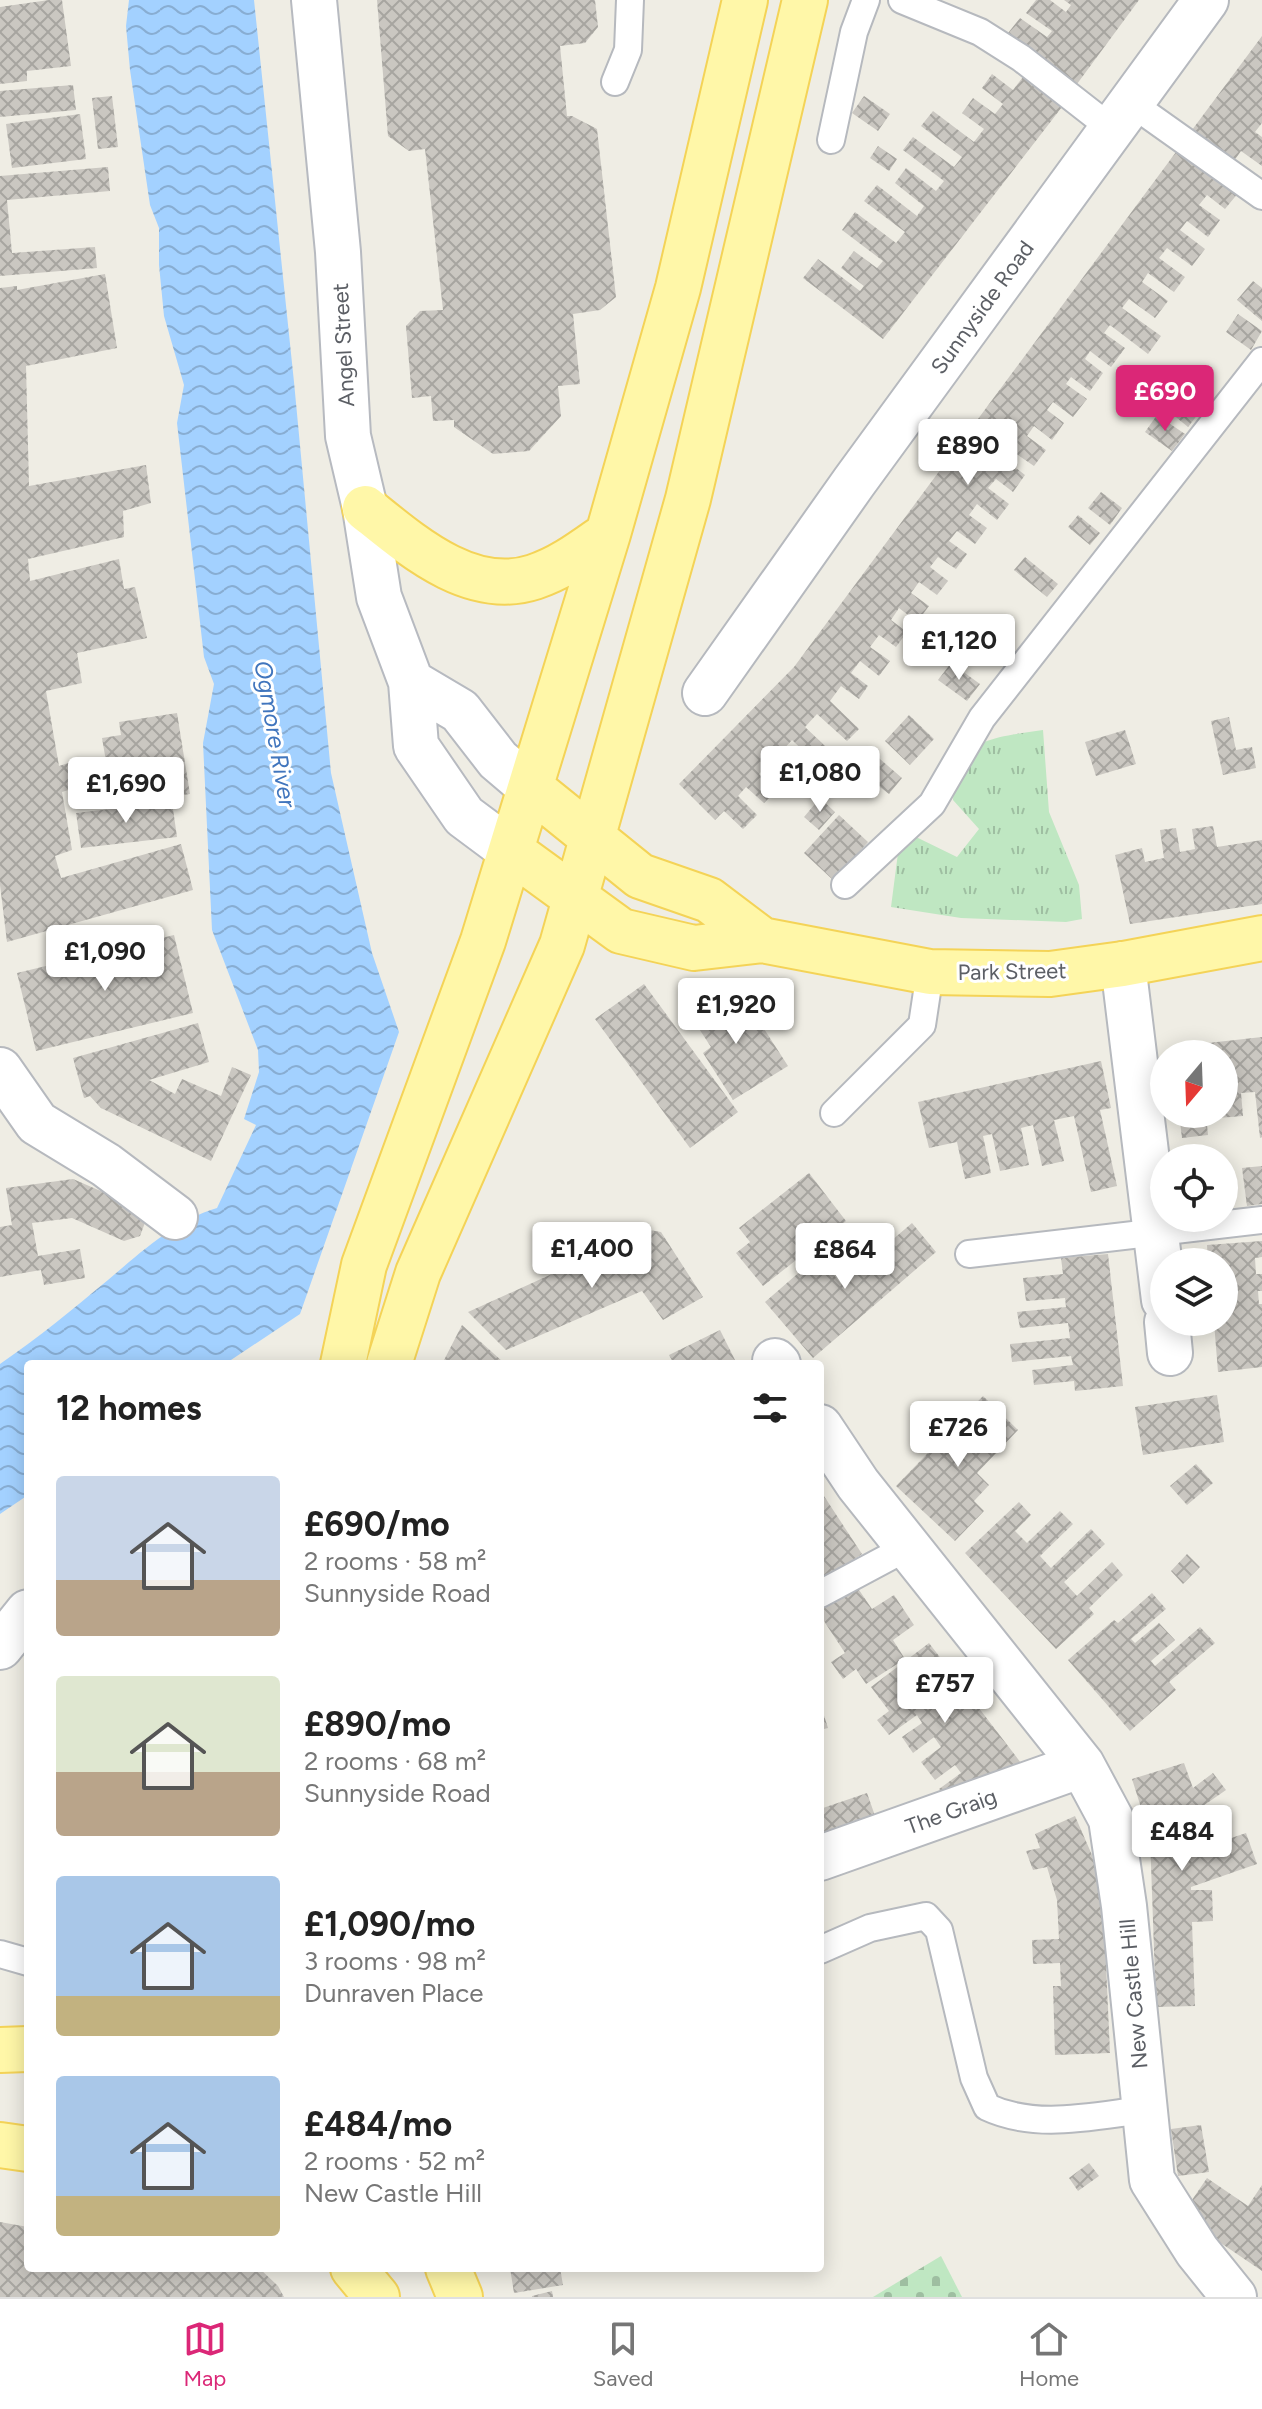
<!DOCTYPE html>
<html lang="en">
<head>
<meta charset="utf-8">
<style>
  body { margin:0; font-family:Figtree,sans-serif; background:#f2f2f2; color:#222; height:100vh; display:flex; flex-direction:column; font-size:30px; white-space:nowrap }
  * { box-sizing:border-box; margin:0 }
  p { font-size:26px; color:#767676 }
  .icon { flex:none; width:44px; height:44px; fill:none; stroke:currentColor; stroke-width:2; stroke-linecap:round; stroke-linejoin:round }
  .map { position:relative; flex:1; overflow:hidden }
  .drawer { position:absolute; left:24px; top:1360px; width:800px; height:912px; display:flex; flex-direction:column; background:#fff; border-radius:8px; box-shadow:0 4px 20px #0003 }
  .drawer>* { flex:none }
  .needle { width:52px; rotate:199deg }
  .buttons { position:absolute; left:1150px; top:1040px; display:grid; gap:16px }
  .buttons a { display:grid; place-items:center; width:88px; height:88px; border-radius:50%; background:#fff; box-shadow:0 4px 20px #0003; font-size:40px }
  .price { position:absolute; translate:-50% -68px; padding:0 18px; border-radius:8px; background:#fff; color:#222; font-size:26px; line-height:52px; filter:drop-shadow(0 2px 4px #0008) }
  .price::after { content:''; position:absolute; left:50%; top:48px; width:24px; height:18px; margin-left:-12px; background:inherit; clip-path:polygon(0 0,100% 0,50% 100%) }
  .price.selected { background:#db2777; color:#fff }
  ul { padding:0; list-style:none }
  li { display:flex; align-items:center; gap:24px; height:200px; padding:0 32px }
  li span { display:grid; place-items:center; flex:none; width:224px; height:160px; border-radius:8px; color:#555 }
  li>.icon { margin-inline-start:auto }
  span .icon { width:96px; height:96px; fill:#fffc; stroke-width:1 }
  li b { font-size:34px }
  h2 { display:flex; justify-content:space-between; align-items:center; height:96px; padding:0 32px; font-size:34px }
  .menu { display:flex; justify-content:space-around; align-items:center; height:112px; border-top:2px solid #e0e0e0; background:#fff; font-size:22px; color:#767676 }
  .menu a { display:grid; justify-items:center; gap:4px }
  .menu .selected { color:#db2777 }
  .map>svg:first-child { display:block }
  .grass { fill:url(#grass-tufts) }
  .cemetery { fill:url(#cemetery-stones) }
  .water { fill:url(#water-waves) }
  .building { fill:url(#building-cross-hatch) }
  .lines { fill:none; stroke-linecap:round; stroke-linejoin:round }
  .lane-casing { stroke:#b6b9be; stroke-width:30 }
  .street-casing { stroke:#b6b9be; stroke-width:48 }
  .secondary-casing { stroke:#b7bac0; stroke-width:48 }
  .primary-casing { stroke:#f4d357; stroke-width:48 }
  .lane { stroke:#fff; stroke-width:26 }
  .street { stroke:#fff; stroke-width:44 }
  .secondary { stroke:#fff; stroke-width:44 }
  .primary { stroke:#fff7a8; stroke-width:44 }
  .labels { text-anchor:middle; stroke-width:6; stroke-linejoin:round; paint-order:stroke }
  .street-label { font-size:22px; fill:#5c5f65; stroke:#fff }
  .water-label { font-size:24px; font-style:italic; fill:#4075bd; stroke:#fff }
</style>
</head>
<body>
<div class="map">
<svg width="1262" height="2297" viewBox="0 0 1262 2297">
  <defs>
    <pattern id="grass-tufts" width="24" height="20" patternUnits="userSpaceOnUse" patternTransform="scale(2)"><rect width="24" height="20" fill="#bfe7c2"/><path d="M3 7l-1-3M5 7V3M7 7l1-3M15 17l-1-3M17 17v-4M19 17l1-3" fill="none" stroke="#9ebea1"/></pattern>
    <pattern id="cemetery-stones" width="16" height="16" patternUnits="userSpaceOnUse" patternTransform="scale(2)"><rect width="16" height="16" fill="#bfe7c2"/><path d="M2 7V4a2 2 0 0 1 4 0v3zM10 15v-3a2 2 0 0 1 4 0v3z" fill="#9ebea1"/></pattern>
    <pattern id="water-waves" width="16" height="10" patternUnits="userSpaceOnUse" patternTransform="scale(2)"><rect width="16" height="10" fill="#a3d1ff"/><path d="M0 5q4-4 8 0t8 0" fill="none" stroke="#88add2"/></pattern>
    <pattern id="building-cross-hatch" width="8" height="8" patternUnits="userSpaceOnUse" patternTransform="scale(2)"><rect width="8" height="8" fill="#cac7c1"/><path d="M0 0l8 8M0 8l8-8" fill="none" stroke="#a7a5a0"/></pattern>
  </defs>
  <rect width="100%" height="100%" fill="#efede4"/>
  <path class="grass" d="M1043 730 1049 812 1079 885 1082 919 1066 922 961 918 891 907 898 853 914 836 957 857 979 829 953 800C956 737 991 738 1043 730Z"/>
  <path class="cemetery" d="M941 2256 962 2297H873Z"/>
  <path class="water" d="M129 0H254L294 382 331 773 372 953 399 1032 300 1314 225 1364H28V1495L0 1514V1364C38 1338 73 1309 108 1280 141 1252 176 1220 217 1208L256 1125 244 1119 259 1072 258 1050 212 930 203 743 214 684 204 657 177 423 184 385 164 316 159 265V228L150 205 130 70 126 26Z"/>
  <path class="building" d="M49 0H62L71 66 27 71V81L0 84V7Z
    M377 0H595L598 27 585 43 560 46 567 116H572L597 129 616 297 600 310 573 314 580 384 558 386 561 416 529 451 493 454 454 427V420L433 421 431 396 412 398 406 326 420 311 443 310 425 149 409 151 388 136Z
    M1036 0H1050L1066 12 1071 5 1064 0H1139L1077 84 1008 33 1020 18 1047 37 1052 31 1026 13Z
    M1262 36V123L1255 132 1262 137V166L1241 151 1234 161 1192 130Z
    M992 74 1013 90 1023 77 1062 107 883 339 803 278 818 259 860 291 864 286 841 268 854 251 877 268 883 261 842 230 855 212 896 243 905 232 864 201 877 185 917 216 924 206 895 183 906 168 936 191 944 181 903 150 913 137 954 167 962 157 921 126 933 111 974 142 984 129 962 113 973 98 995 114 1003 104 982 88Z
    M73 85 76 110 0 117V91Z
    M112 96 118 147 98 149 92 98Z
    M864 96 890 114 878 131 852 113Z
    M80 114 86 159 12 168 6 124Z
    M878 146 897 159 889 171 870 158Z
    M1179 148 1239 192 1225 209 1207 195 1199 205 1220 220 1208 237 1187 221 1180 230 1205 249 1192 266 1167 248 1159 258 1185 277 1174 292 1148 273 1142 282 1168 301 1155 318 1129 299 1122 308 1161 336 1148 354 1110 325 1104 333 1125 348 1111 367 1090 351 1085 359 1103 373 1090 391 1071 377 1066 384 1087 399 1073 417 1053 402 1047 410 1064 423 1052 440 1034 426 1027 436 1046 450 1034 466 1015 453 1008 462 1025 475 1013 492 996 479 988 488 1009 504 997 520 977 504 969 515 987 528 975 544 957 531 949 541 967 554 956 569 938 557 930 567 948 581 937 595 919 582 911 593 929 606 917 622 899 608 891 620 907 632 896 647 879 635 870 647 890 661 879 676 860 661 851 673 868 686 859 699 841 686 830 701 859 729 847 741 817 714 805 727 826 747 813 760 792 740 782 751 798 767 787 779 770 763 759 774 776 791 764 803 746 787 738 796 757 815 743 829 724 811 715 820 679 784 794 667Z
    M108 167 110 191 7 200 12 253 95 247 97 268 0 276V176Z
    M105 274 117 348 26 366 29 486 146 465 151 503 123 511 124 537 28 559 30 581 119 559 124 589 135 587 147 638 77 653 82 683 46 691 59 766 87 757 91 783 62 792 72 850 55 856 61 878 181 844 193 890 7 942 0 885V288L17 286V290Z
    M1253 281 1262 288V321L1237 300Z
    M1238 314 1262 331 1251 350 1226 332Z
    M1185 395 1202 409 1188 427 1171 413Z
    M1157 415 1185 434 1172 451 1145 432Z
    M1101 492 1122 508 1110 525 1088 508Z
    M1078 515 1100 533 1090 545 1068 527Z
    M1025 557 1058 584 1047 597 1014 570Z
    M951 663 980 684 967 701 938 680Z
    M177 713 190 794 132 803 127 770 108 773 102 738 121 735 119 722Z
    M909 715 934 739 910 765 885 741Z
    M1229 717 1236 750 1252 747 1256 768 1223 775 1211 721Z
    M1125 730 1136 764 1096 776 1085 742Z
    M873 753 902 778 889 794 859 771Z
    M820 798 835 812 819 830 804 817Z
    M172 802 177 837 81 848 76 813Z
    M839 815 868 842 833 880 804 853Z
    M1213 826 1217 847 1262 840V904L1130 924 1115 855 1142 848 1145 862 1164 858 1160 830 1176 828 1180 852 1195 849 1192 829Z
    M174 935 193 1013 36 1051 17 973Z
    M644 984 738 1112 690 1148 595 1019Z
    M721 990 744 1026 757 1018 788 1066 733 1100 703 1053 711 1047 688 1012Z
    M198 1023 209 1062 149 1080 175 1094 182 1079 221 1096 232 1067 251 1075 211 1161 101 1108 90 1096 84 1098 73 1058Z
    M1262 1037V1137L1260 1138 1255 1092 1241 1093 1243 1116 1218 1118V1114H1224V1054H1173L1172 1047Z
    M1101 1061 1111 1108 1100 1110 1117 1186 1091 1192 1074 1116 1054 1120 1064 1161 1042 1166 1033 1125 1021 1128 1029 1165 1000 1171 992 1134 983 1136 991 1173 965 1179 957 1142 929 1148 918 1102Z
    M1179 1114H1206L1208 1135 1182 1138Z
    M1262 1166V1204L1247 1206 1242 1168Z
    M809 1173 846 1221 763 1286 736 1253 750 1242 739 1228Z
    M73 1179 149 1212 140 1236 124 1241 72 1218 32 1223 38 1256 80 1249 85 1278 44 1285 41 1270 0 1277V1227L12 1225 6 1188Z
    M912 1223 936 1252 813 1358 765 1302 818 1256 841 1284Z
    M649 1230 661 1232 703 1297 663 1320 642 1291 506 1350 468 1312Z
    M1262 1241V1257L1255 1258 1256 1274H1262V1291H1258L1259 1304H1262V1367L1218 1372 1214 1322H1224V1262H1208L1207 1245Z
    M1108 1254 1123 1386 1075 1391 1074 1381 1034 1385 1032 1370 1073 1365 1071 1356 1012 1362 1010 1344 1070 1338 1068 1323 1020 1328 1017 1312 1066 1307 1065 1298 1026 1301 1023 1278 1063 1274 1061 1258Z
    M462 1325 503 1362 502 1364H442Z
    M720 1330 737 1364H674L669 1355Z
    M1217 1395 1224 1442 1143 1455 1135 1407Z
    M983 1396 1018 1430 977 1473 989 1485 974 1501 984 1511 955 1541 896 1486Z
    M1196 1464 1213 1483 1187 1505 1170 1486Z
    M820 1490 862 1554 821 1581 820 1579Z
    M1019 1502 1031 1515 1015 1531 1027 1543 1060 1511 1073 1524 1040 1556 1051 1568 1091 1529 1105 1544 1064 1582 1077 1596 1112 1562 1123 1575 1089 1608 1094 1614 1056 1649 965 1553Z
    M1187 1554 1200 1567 1183 1584 1171 1571Z
    M857 1587 872 1609 894 1595 914 1625 893 1640 905 1659 866 1684 856 1669 843 1679 831 1662 845 1653 820 1615V1611Z
    M1152 1593 1166 1609 1131 1639 1135 1643 1159 1623 1175 1640 1151 1661 1155 1666 1200 1627 1215 1643 1169 1682 1176 1690 1130 1731 1068 1660 1114 1620 1118 1623Z
    M929 1643 1021 1763 978 1796 950 1803 939 1789 961 1773 955 1765 935 1780 921 1762 941 1747 934 1737 913 1753 902 1737 922 1723 917 1715 889 1735 877 1720 889 1711 871 1687Z
    M820 1703 828 1728 820 1730Z
    M1184 1763 1193 1788 1213 1773 1226 1790 1200 1808 1208 1830 1189 1834 1190 1852 1246 1833 1257 1864 1191 1887V1890H1212L1213 1921 1192 1922 1195 2006 1156 2007 1150 1836 1132 1779Z
    M867 1793 880 1830 820 1850V1809Z
    M1075 1816 1092 1855 1103 1898 1110 2053 1055 2055 1053 1986H1061L1060 1963 1033 1964 1032 1940 1059 1939 1057 1900 1047 1867 1033 1870 1026 1851 1040 1848 1035 1834Z
    M1201 2125 1209 2172 1178 2176 1171 2129Z
    M1089 2163 1099 2176 1078 2191 1069 2178Z
    M1207 2178 1248 2206 1262 2185V2271L1181 2216Z
    M0 2222 28 2227V2268H259L278 2286 284 2297H0Z
    M510 2268H560L563 2285 514 2293Z
    M552 2291 553 2297H532V2296Z"/>
  <g class="lines">
    <defs>
      <path id="lane" d="M902 0 980 32 1021 58 1112 129
        M615 82 628 50 630 0
        M1131 103 1262 196
        M831 140 854 32 866 0
        M845 885 932 804 982 718 1262 361
        M834 1113 922 1025 930 972
        M969 1254 1262 1220
        M820 1594 908 1547
        M820 1950 870 1928 926 1916 939 1930 974 2078 987 2107C1036 2130 1093 2116 1144 2110
        M0 1954 28 1962"/>
      <path id="street" d="M705 693 854 482 1206 0
        M1123 964 1164 1300
        M0 1070 37 1123 106 1165 175 1217
        M1167 1322 1170 1353
        M775 1361 778 1364
        M820 1427 858 1484 1082 1765 1111 1819 1124 1906 1152 2180 1197 2251 1234 2297
        M0 1647 28 1612
        M820 1858 1082 1765"/>
      <path id="secondary" d="M314 0 338 252 348 436 365 508 379 597 411 682 416 746 464 816 511 851
        M411 682 460 711 498 760 531 788"/>
      <path id="primary" d="M365 508C410 544 470 598 534 577 562 568 585 550 608 534
        M531 788 640 876 709 900 762 940
        M511 851 621 931 694 948 762 940 930 972 1050 974 1123 964 1262 938
        M343 1364 364 1265 483 941 608 534 678 288 745 0
        M389 1364 418 1273 562 945 688 499 805 0
        M0 2050 28 2049
        M0 2145 28 2149
        M353 2268 377 2297
        M448 2268 460 2297"/>
    </defs>
    <use href="#lane" class="lane-casing"/>
    <use href="#street" class="street-casing"/>
    <use href="#secondary" class="secondary-casing"/>
    <use href="#primary" class="primary-casing"/>
    <use href="#lane" class="lane"/>
    <use href="#street" class="street"/>
    <use href="#secondary" class="secondary"/>
    <use href="#primary" class="primary"/>
  </g>
  <g class="labels">
    <g class="street-label">
      <text transform="translate(982 307) rotate(-54)" y="8">Sunnyside Road</text>
      <text transform="translate(343 345) rotate(-93)" y="8">Angel Street</text>
      <text transform="translate(1012 971) rotate(-1)" y="8">Park Street</text>
      <text transform="translate(951 1811) rotate(-20)" y="8">The Graig</text>
      <text transform="translate(1133 1994) rotate(-95)" y="8">New Castle Hill</text>
    </g>
    <g class="water-label">
      <text transform="translate(275 734) rotate(80)" y="8">Ogmore River</text>
    </g>
  </g>
</svg>
<div class="buttons">
<a><svg class="needle" viewBox="-14 -14 28 28"><path d="M0-13l5 13h-10z" fill="#e53935"/><path d="M0 13l5-13h-10z" fill="#767676"/></svg></a>
<a><svg class="icon" aria-label="locate" viewBox="0 0 24 24"><circle cx="12" cy="12" r="6"/><path d="M12 2v4M12 18v4M2 12h4M18 12h4"/></svg></a>
<a><svg class="icon" aria-label="layers" viewBox="0 0 24 24"><path d="M12 4l9 5-9 5-9-5zM3 14l9 5 9-5"/></svg></a>
</div>
<b class="price selected" style="left:1165px;top:433px">£690</b>
<b class="price" style="left:968px;top:487px">£890</b>
<b class="price" style="left:959px;top:682px">£1,120</b>
<b class="price" style="left:820px;top:814px">£1,080</b>
<b class="price" style="left:126px;top:825px">£1,690</b>
<b class="price" style="left:105px;top:993px">£1,090</b>
<b class="price" style="left:736px;top:1046px">£1,920</b>
<b class="price" style="left:592px;top:1290px">£1,400</b>
<b class="price" style="left:845px;top:1291px">£864</b>
<b class="price" style="left:958px;top:1469px">£726</b>
<b class="price" style="left:945px;top:1725px">£757</b>
<b class="price" style="left:1182px;top:1873px">£484</b>
<section class="drawer">
<h2>12 homes<svg class="icon" aria-label="filters" viewBox="0 0 24 24"><path d="M4 7h16M4 17h16"/><circle cx="9" cy="7" r="2"/><circle cx="15" cy="17" r="2"/></svg></h2>
<ul>
<li><span style="background:linear-gradient(#c9d6e8 65%,#b9a48a 0)"><svg class="icon" aria-label="home" viewBox="0 0 24 24"><path d="M3 11l9-7 9 7M6 9v11h12V9"/></svg></span><div><b>£690/mo</b><p>2 rooms · 58 m²</p><p>Sunnyside Road</p></div></li>
<li><span style="background:linear-gradient(#dfe7d0 60%,#b9a48a 0)"><svg class="icon" aria-label="home" viewBox="0 0 24 24"><path d="M3 11l9-7 9 7M6 9v11h12V9"/></svg></span><div><b>£890/mo</b><p>2 rooms · 68 m²</p><p>Sunnyside Road</p></div></li>
<li><span style="background:linear-gradient(#a9c7e8 75%,#c2b280 0)"><svg class="icon" aria-label="home" viewBox="0 0 24 24"><path d="M3 11l9-7 9 7M6 9v11h12V9"/></svg></span><div><b>£1,090/mo</b><p>3 rooms · 98 m²</p><p>Dunraven Place</p></div></li>
<li><span style="background:linear-gradient(#a9c7e8 75%,#c2b280 0)"><svg class="icon" aria-label="home" viewBox="0 0 24 24"><path d="M3 11l9-7 9 7M6 9v11h12V9"/></svg></span><div><b>£484/mo</b><p>2 rooms · 52 m²</p><p>New Castle Hill</p></div></li>
</ul>
</section>
</div>
<nav class="menu">
<a class="selected"><svg class="icon" aria-label="map" viewBox="0 0 24 24"><path d="M3 6l6-2 6 2 6-2v14l-6 2-6-2-6 2zM9 4v14M15 6v14"/></svg>Map</a>
<a><svg class="icon" aria-label="saved" viewBox="0 0 24 24"><path d="M7 4h10v16l-5-4-5 4z"/></svg>Saved</a>
<a><svg class="icon" aria-label="home" viewBox="0 0 24 24"><path d="M3 11l9-7 9 7M6 9v11h12V9"/></svg>Home</a>
</nav>
</body>
</html>
